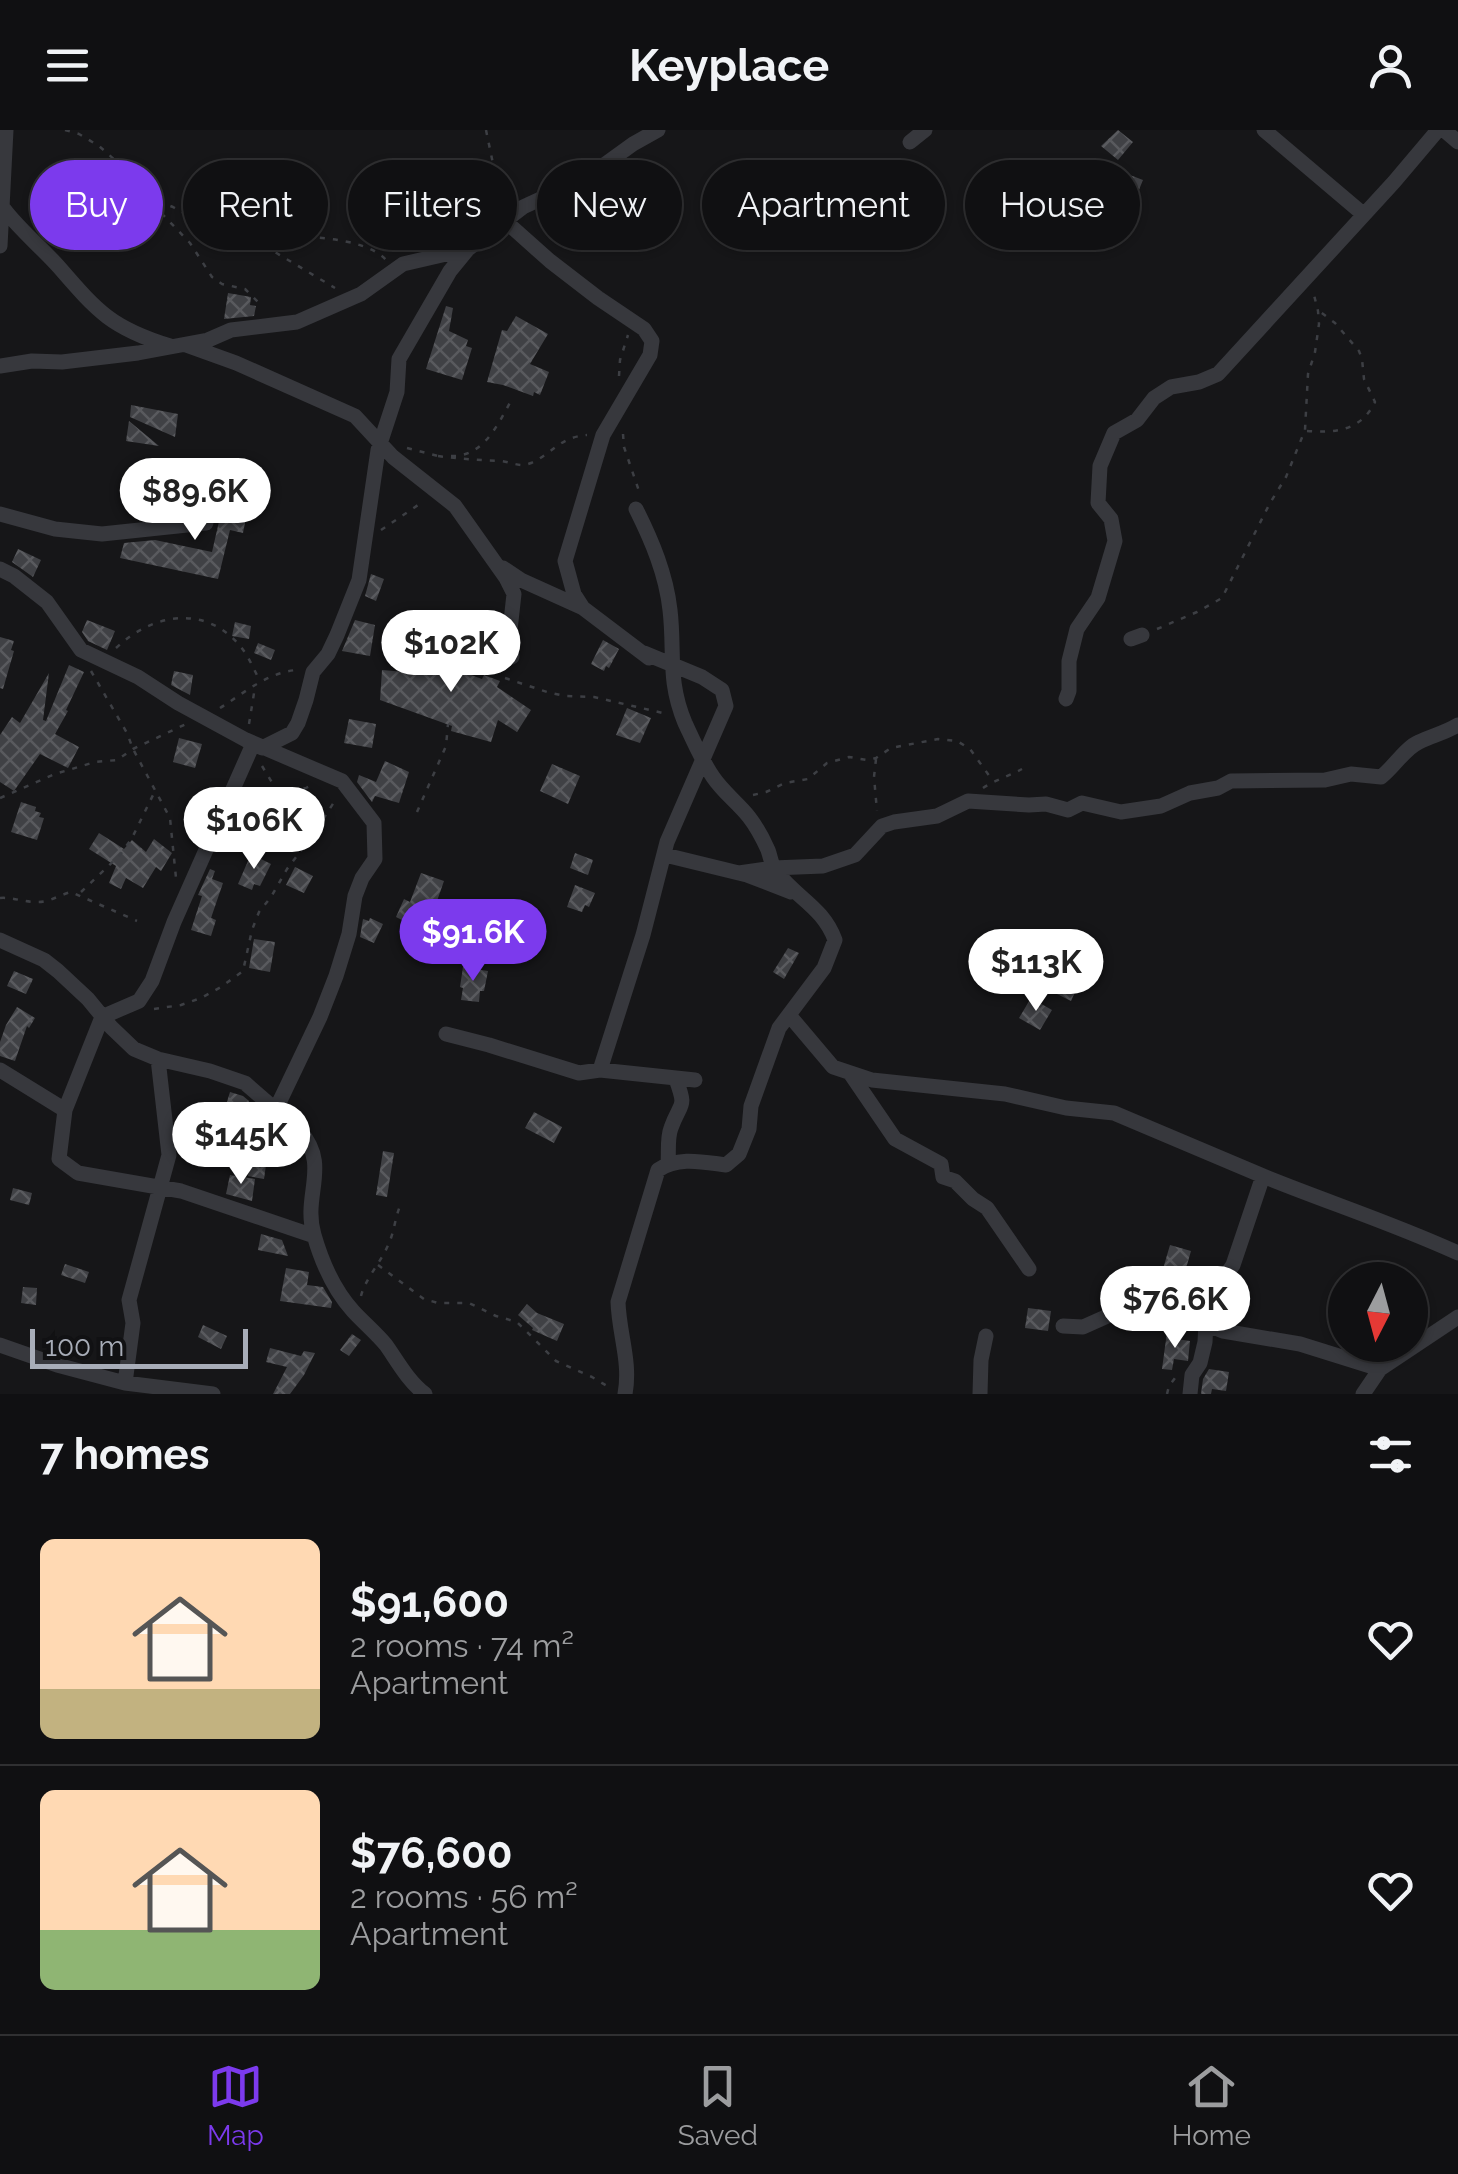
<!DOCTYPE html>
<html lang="en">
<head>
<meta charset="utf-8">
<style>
  body { margin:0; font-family:Raleway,sans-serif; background:#1e1e20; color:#f1f3f6; height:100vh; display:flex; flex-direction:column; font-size:38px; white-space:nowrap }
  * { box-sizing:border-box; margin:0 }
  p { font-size:32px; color:#9c9d9f }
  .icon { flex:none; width:55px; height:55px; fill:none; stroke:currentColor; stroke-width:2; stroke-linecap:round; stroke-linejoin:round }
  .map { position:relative; height:1264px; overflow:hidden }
  .side { display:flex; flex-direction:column; background:#101012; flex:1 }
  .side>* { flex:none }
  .banner { position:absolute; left:30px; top:30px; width:1400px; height:90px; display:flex; gap:20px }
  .needle { width:65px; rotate:186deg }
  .fabs { position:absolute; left:1328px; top:1132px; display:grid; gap:20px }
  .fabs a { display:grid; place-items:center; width:100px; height:100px; border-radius:50%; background:#101012; box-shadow:0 2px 8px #0004,0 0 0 2px #303032; font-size:50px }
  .scale { position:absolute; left:30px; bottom:25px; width:218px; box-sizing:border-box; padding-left:10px; border:5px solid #a8adb8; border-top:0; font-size:28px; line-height:35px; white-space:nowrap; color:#a8adb8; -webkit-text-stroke:8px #111113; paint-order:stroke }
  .price { position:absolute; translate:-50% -85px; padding:0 22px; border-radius:35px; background:#fff; color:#222; font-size:32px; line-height:65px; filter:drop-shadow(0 2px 5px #0008) }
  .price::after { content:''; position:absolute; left:50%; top:60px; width:30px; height:22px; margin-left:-15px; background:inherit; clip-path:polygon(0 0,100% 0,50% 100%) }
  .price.active { background:#7c3aed; color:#fff }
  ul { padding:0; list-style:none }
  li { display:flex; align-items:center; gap:30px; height:250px; padding:0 40px }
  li+li { border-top:2px solid #303032 }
  li span { display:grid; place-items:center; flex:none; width:280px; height:200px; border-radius:15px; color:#555 }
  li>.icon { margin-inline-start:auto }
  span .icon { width:120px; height:120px; fill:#fffc; stroke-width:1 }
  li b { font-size:42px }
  h2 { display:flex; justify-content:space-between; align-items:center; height:120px; padding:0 40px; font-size:42px }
  .tag { padding:0 35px; border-radius:45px; background:#101012; box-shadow:0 2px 8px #0004,0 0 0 2px #303032; font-size:35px; line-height:90px }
  .tag.active { background:#7c3aed; color:#fff }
  header { display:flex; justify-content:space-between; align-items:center; height:130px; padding:0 40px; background:#101012; font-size:45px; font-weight:700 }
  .tab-bar { display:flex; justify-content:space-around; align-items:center; height:140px; border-top:2px solid #303032; background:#101012; font-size:28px; color:#9c9d9f }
  .tab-bar a { display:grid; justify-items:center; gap:5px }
  .tab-bar .active { color:#7c3aed }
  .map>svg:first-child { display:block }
  .building { fill:url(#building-cross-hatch) }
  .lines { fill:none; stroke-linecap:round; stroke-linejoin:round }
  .path { stroke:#3d3f44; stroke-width:2.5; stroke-dasharray:5 8; stroke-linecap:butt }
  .minor { stroke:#37383d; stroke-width:15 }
</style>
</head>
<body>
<header><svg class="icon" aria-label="menu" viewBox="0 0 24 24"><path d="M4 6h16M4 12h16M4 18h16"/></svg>Keyplace<svg class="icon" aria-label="person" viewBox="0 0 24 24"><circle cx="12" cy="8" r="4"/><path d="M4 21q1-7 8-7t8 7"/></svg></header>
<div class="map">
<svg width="1458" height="1264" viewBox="0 0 1458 1264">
  <defs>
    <pattern id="building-cross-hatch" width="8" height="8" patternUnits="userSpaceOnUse" patternTransform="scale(2.5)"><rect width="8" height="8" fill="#404145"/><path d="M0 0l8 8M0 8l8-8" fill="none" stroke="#595a5e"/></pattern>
  </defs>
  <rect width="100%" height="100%" fill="#161618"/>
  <path class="building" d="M1118 0 1133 12 1118 30 1101 16Z
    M1122 42 1143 50 1136 67 1115 60Z
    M228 163 251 167 250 175 256 176 254 186 224 189Z
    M446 176 453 178 449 201 468 210 466 216 472 218 462 250 426 239Z
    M516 186 548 204 530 234 549 242 540 265 534 262 533 266 503 255 487 252 502 200 507 201Z
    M131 275 178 284 175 307 130 287Z
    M129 291 159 316 126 311Z
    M219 362 250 368 243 403 230 400 218 449 120 428 124 413 155 410 212 422 220 387 214 385Z
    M18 419 41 430 33 447 12 432Z
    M371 444 384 449 376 471 365 466Z
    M87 490 115 501 107 520 88 511 82 502Z
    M355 490 375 495 370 526 342 521Z
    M235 492 251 496 249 509 232 506Z
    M0 507 14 511 11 520 14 521 3 559 0 558Z
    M410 508 431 511 430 516 436 517V521H440L439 533 482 549 484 545 500 551 497 557 531 580 517 602 498 590 491 612 451 601 452 596 380 570 382 540 406 542Z
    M603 510 619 519 609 538 606 536 604 541 591 534Z
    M258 513 275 520 271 530 254 523Z
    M69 535 84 542 66 580 68 581 55 604 79 617 68 638 40 624 14 661 0 652V605L12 587 20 593 49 543 43 590 46 591Z
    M174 541 193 545 190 565 171 555Z
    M627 578 651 588 640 613 616 605Z
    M349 589 376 594 372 618 344 613Z
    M179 608 202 614 195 638 173 632Z
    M385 631 409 642 399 673 375 666 372 672 357 652 359 645 376 652Z
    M552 634 580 646 568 674 540 661Z
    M288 660 313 666 304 705 286 701 292 675H286Z
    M21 672 36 677 35 681 41 683 39 687 44 688 37 710 11 702Z
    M99 703 124 719 132 710 146 722 154 709 172 723 161 741 156 737 143 758 126 748 121 759 109 753 116 736 89 719Z
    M575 723 593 730 588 745 570 738Z
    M251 724 271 734 260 756 254 754 252 760 238 754Z
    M295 737 313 746 304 763 286 755Z
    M210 739 215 741 212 749 223 753 211 788 216 790 211 806 191 800 202 766 198 765Z
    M421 743 444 751 431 788 428 786 424 795 418 792 416 797 396 787 404 769 410 772Z
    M575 755 595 763 589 777 585 775 582 782 567 777Z
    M370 788 383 794 374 813 360 807 363 789 369 791Z
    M254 809 275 812 270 842 249 838Z
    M788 818 799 823 784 849 773 842Z
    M463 837 488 841 484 861H480L479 872 461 870 463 858 460 857Z
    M14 841 33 849 26 864 7 856Z
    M1060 843 1076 850 1073 859 1076 860 1071 871 1055 863 1059 855 1055 853Z
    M1031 868 1052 880 1040 900 1019 888Z
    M17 877 35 888 29 898 27 896 15 931 0 926V912L6 895Z
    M230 962 243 966 249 971 245 984 225 978Z
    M534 982 562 997 554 1013 525 998Z
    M383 1021 394 1023 387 1067 376 1065Z
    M251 1025 267 1028 264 1049 248 1046Z
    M230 1045 255 1049 252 1071 226 1064Z
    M13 1058 32 1063 29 1075 10 1070Z
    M261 1104 282 1110 288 1126 258 1120Z
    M1170 1115 1191 1121 1181 1156 1160 1149Z
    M65 1134 89 1142 85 1153 61 1145Z
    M286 1138 309 1142 307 1155 323 1157 332 1172 331 1178 280 1171Z
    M23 1157 37 1158 36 1175 21 1173Z
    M527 1174 537 1183 564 1194 557 1211 532 1200 533 1198 518 1185Z
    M1028 1178 1051 1181 1048 1201 1025 1198Z
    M203 1195 227 1206 221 1219 198 1207Z
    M1167 1202 1178 1204 1177 1209 1190 1211 1188 1231 1174 1229 1172 1240 1162 1239Z
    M352 1204 361 1210 349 1226 340 1220Z
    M270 1218 301 1226 304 1221 315 1223 304 1245 290 1264H273L287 1237 266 1232Z
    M1209 1239 1229 1242 1226 1261 1212 1259 1211 1264H1201L1203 1249Z"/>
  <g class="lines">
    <path class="path" d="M65 0 79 4 99 16 124 38 145 66 190 113 212 147 222 154 245 159 258 172
      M486 0 502 77
      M146 67 173 77 197 90 207 99 253 109 335 158
      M255 109C286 104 365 105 386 130
      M619 246 620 230 628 205
      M1307 301C1335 303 1361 301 1375 272L1364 249 1362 229 1359 221 1335 193 1319 181
      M623 304 624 317 639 361
      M407 318 438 326
      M438 326C459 329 480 330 501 331 512 332 520 338 531 333 553 323 560 307 587 305
      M451 326C484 327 498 294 512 269
      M381 400 424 371
      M1157 499 1197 482 1222 468 1270 373 1286 347 1305 300 1308 244 1315 222 1319 194 1318 181 1314 165
      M116 518C153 483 206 474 241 517 249 527 254 540 260 551
      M91 541 127 603 133 619 170 688 176 748
      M505 548 547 562 565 566 594 567 667 584
      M220 578C244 563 268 542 297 540
      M249 594 255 557
      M876 629 874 647 877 681
      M262 636 276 659
      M983 658C995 650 1009 646 1022 639
      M753 665 766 662 785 653 808 649 827 633 849 627 867 630 876 628 891 618 938 609 957 611 970 619 993 651
      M0 668 55 644 95 632 117 630 133 619 186 594
      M242 675 272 660 306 658 314 654
      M417 682 446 616 448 594
      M81 762 120 725 132 708 155 661
      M0 768C13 767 23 772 36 772 48 773 59 765 71 762L137 791
      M154 879 181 875 201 868 221 857 243 841 252 800 259 782 271 767 287 739 313 705 336 669
      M378 1135 424 1169 438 1173H469L496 1186 517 1192 556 1231 592 1247 612 1259
      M361 1166C365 1149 382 1131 389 1113 395 1100 395 1085 402 1072
      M1167 1264 1169 1256 1175 1248"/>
    <path class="minor" d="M1264 0 1363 84
      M1444 0 1458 12
      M910 12 925 0
      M4 79C20 100 40 116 58 136 97 181 111 198 170 216
      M504 90 550 131 598 168 644 199 652 211 650 225 603 305 565 431 574 464 583 478
      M0 116 6 0
      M186 215 236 233 355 286 393 327 455 376 506 448 514 464 509 509 512 527
      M0 236 32 231 62 232 138 223 208 210 231 200 297 192 361 164 403 134 468 119 523 77 586 48 633 14 658 0
      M0 384 55 399 102 404 206 393
      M503 438 521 450 583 478 649 528
      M0 439 14 446 47 472 81 520 138 547 178 573 246 610 342 651 374 693 375 729 362 748 355 766 349 804 336 846 320 887 276 979
      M1131 509 1142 505
      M1066 569 1069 561V531L1077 499 1098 468 1115 411 1111 389 1098 373 1100 336 1114 303 1137 290 1154 268 1171 257 1199 252 1218 244 1394 52 1438 0
      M253 614 174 792 152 851 139 871 102 887 65 980 59 1029 78 1043 181 1061 314 1106
      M262 618 292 603 298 593 306 570 313 542 328 524 337 505 359 450 378 320 397 262 399 229 450 141 468 119
      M665 725 747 745 791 762
      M739 743 773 738 823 736 855 725 882 696 894 692 937 686 968 671 1029 675 1046 674 1068 680 1082 673 1121 682 1161 676 1190 663 1218 658 1231 651 1325 650 1351 644 1381 647C1394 637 1405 618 1419 612 1433 605 1443 604 1458 595
      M0 810 44 830 58 841 88 869 111 897 134 919 158 929 210 941 245 953 300 1001C331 1036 302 1065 314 1105 322 1133 334 1160 353 1181 364 1193 376 1203 386 1215 398 1232 408 1251 425 1264
      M789 885 833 937 872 950 1005 964 1066 978 1114 983 1263 1046
      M446 904 489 915 579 943 600 940 695 950
      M0 940 65 980
      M600 940 643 805 667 712 726 576 722 560 702 547 644 523
      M850 943 895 1009 941 1034 943 1047 955 1051 973 1069 987 1078 1029 1139
      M668 1033C669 1022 667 1008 671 998 681 970 687 980 676 949
      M1063 1196 1083 1197 1130 1176 1206 1194 1223 1201 1300 1214 1380 1239
      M0 1215 57 1235 125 1253 213 1264
      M125 1253 133 1193 129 1170 169 1025 158 929
      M625 1264C631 1232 619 1204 618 1172L658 1040C678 1026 703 1032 726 1035L739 1024 749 999 751 976 779 898 824 838 835 810C823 777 796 768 776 741 771 735 771 728 768 720 763 709 756 696 749 687 738 673 723 662 713 647 702 631 693 610 685 593 667 550 675 522 670 480 666 444 652 411 636 379
      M980 1264 981 1230 986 1206
      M1190 1264 1192 1245 1200 1233 1205 1212 1207 1173 1233 1135 1263 1046C1327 1072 1395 1094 1458 1123
      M1363 1264 1380 1239 1458 1187"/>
  </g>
</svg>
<div class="fabs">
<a><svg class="needle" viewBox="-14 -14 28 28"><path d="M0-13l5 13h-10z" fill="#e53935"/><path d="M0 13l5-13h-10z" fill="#9c9d9f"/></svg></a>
</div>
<div class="scale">100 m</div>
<b class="price" style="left:195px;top:413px">$89.6K</b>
<b class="price" style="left:451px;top:565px">$102K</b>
<b class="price" style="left:254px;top:742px">$106K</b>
<b class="price active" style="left:473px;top:854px">$91.6K</b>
<b class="price" style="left:1036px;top:884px">$113K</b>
<b class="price" style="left:241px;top:1057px">$145K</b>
<b class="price" style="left:1175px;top:1221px">$76.6K</b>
<div class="banner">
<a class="tag active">Buy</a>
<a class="tag">Rent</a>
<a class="tag">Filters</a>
<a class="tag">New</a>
<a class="tag">Apartment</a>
<a class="tag">House</a>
</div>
</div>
<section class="side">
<h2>7 homes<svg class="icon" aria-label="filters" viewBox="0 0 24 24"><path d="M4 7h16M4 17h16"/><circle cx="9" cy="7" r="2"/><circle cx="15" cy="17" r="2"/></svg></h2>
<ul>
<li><span style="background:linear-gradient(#ffd9b3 75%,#c2b280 0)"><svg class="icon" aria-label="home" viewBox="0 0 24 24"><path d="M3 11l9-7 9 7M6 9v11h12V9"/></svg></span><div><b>$91,600</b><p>2 rooms · 74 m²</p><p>Apartment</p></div><svg class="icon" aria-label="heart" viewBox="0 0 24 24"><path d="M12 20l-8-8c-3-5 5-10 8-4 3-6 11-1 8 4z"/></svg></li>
<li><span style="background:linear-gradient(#ffd9b3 70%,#8fb573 0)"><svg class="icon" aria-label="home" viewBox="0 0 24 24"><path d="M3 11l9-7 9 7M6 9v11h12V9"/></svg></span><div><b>$76,600</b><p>2 rooms · 56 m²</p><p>Apartment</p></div><svg class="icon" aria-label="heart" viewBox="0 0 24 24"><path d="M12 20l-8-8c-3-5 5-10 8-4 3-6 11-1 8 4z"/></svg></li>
</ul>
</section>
<nav class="tab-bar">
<a class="active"><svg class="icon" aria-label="map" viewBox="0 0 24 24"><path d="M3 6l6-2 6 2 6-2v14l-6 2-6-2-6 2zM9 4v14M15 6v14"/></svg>Map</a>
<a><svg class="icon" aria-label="saved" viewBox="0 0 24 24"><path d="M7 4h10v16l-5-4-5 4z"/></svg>Saved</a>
<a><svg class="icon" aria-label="home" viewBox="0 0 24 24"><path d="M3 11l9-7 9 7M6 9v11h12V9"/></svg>Home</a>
</nav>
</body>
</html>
